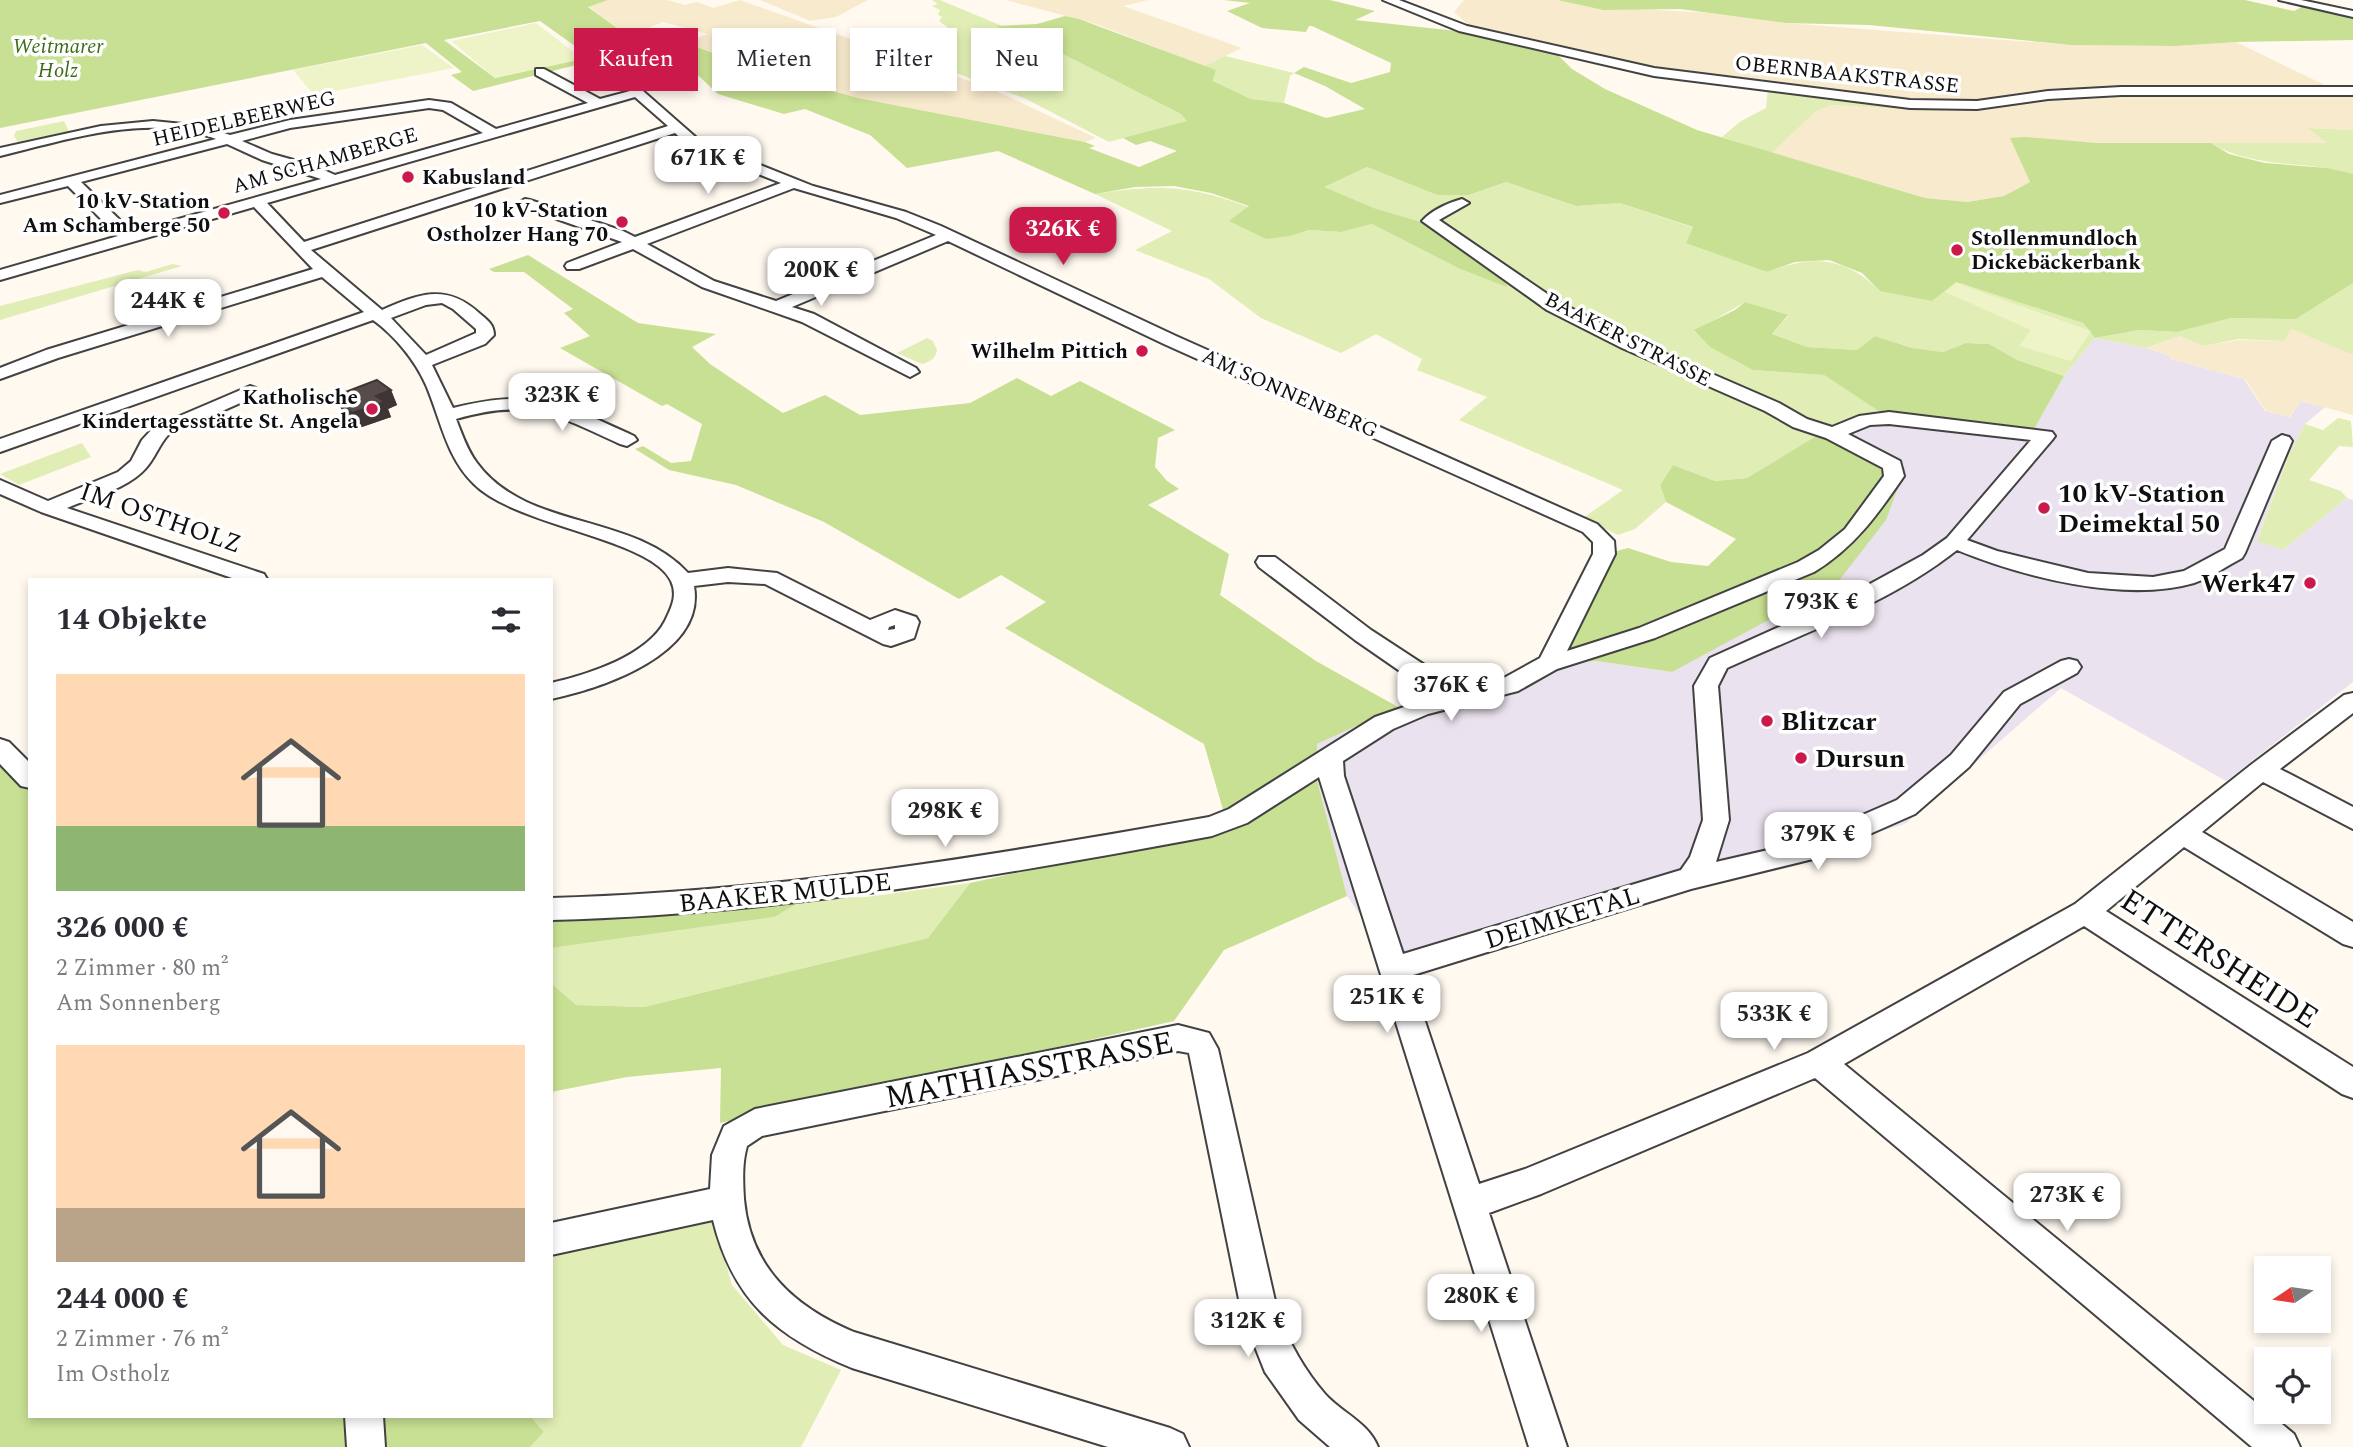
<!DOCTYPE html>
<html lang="de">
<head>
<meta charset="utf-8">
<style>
  body { margin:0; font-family:Spectral,serif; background:#f2f2f3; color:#2b2b33; height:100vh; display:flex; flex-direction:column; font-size:26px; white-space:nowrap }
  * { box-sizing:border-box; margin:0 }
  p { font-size:23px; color:#7c7c81 }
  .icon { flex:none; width:38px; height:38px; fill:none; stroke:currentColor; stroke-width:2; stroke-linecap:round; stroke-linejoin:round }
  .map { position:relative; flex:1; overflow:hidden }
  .sheet { position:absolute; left:28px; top:578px; width:525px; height:840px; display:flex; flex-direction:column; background:#fff; border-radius:0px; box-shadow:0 4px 10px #0003 }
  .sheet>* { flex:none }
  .guide { position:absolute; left:574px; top:28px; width:665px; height:63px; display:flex; gap:14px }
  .needle { width:46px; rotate:257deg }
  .buttons { position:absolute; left:2254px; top:1256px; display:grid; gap:14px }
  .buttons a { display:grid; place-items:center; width:77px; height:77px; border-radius:0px; background:#fff; box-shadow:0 4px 10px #0003; font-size:35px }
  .price { position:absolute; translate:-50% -60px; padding:0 16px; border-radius:14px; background:#fff; color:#222; font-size:23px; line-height:46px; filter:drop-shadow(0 2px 4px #0008) }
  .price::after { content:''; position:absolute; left:50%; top:42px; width:21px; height:16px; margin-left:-10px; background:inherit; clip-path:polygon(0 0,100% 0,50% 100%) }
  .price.active { background:#cc194c; color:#fff }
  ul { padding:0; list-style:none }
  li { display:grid; align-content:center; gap:14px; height:371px; padding:0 28px }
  li span { display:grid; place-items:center; height:217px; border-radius:0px; color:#555 }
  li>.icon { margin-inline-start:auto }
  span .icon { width:126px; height:126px; fill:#fffc; stroke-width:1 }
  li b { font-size:30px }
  h2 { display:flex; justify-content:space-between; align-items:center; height:84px; padding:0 28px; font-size:30px }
  .tag { padding:0 24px; border-radius:0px; background:#fff; box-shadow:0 4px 10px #0003; font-size:24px; line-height:63px }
  .tag.active { background:#cc194c; color:#fff }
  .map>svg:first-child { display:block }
  .industrial { fill:#eae2ee }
  .farmland { fill:#f8eacd }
  .green { fill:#e0eeb5 }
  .forest { fill:#c8e093 }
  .pitch { fill:#eff4c8 }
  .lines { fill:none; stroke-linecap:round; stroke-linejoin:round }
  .minor-casing { stroke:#424242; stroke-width:4 }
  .minor { fill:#fff; fill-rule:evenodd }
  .wall { fill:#4c4140 }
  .shaded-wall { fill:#3e3534 }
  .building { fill:#584c4a; stroke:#3e3534; stroke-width:2 }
  .poi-dot { fill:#cc194c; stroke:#fff; stroke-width:2.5 }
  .labels { text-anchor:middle; stroke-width:7; stroke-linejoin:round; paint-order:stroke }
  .far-park-label { font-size:21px; font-style:italic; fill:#3e6d18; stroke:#fff }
  .far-street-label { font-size:21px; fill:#0f0f0f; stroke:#fff }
  .far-poi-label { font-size:21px; font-weight:bold; fill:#0f0f0f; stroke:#fff; text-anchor:end }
  .poi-label { font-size:26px; font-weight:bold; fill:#0f0f0f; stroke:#fff; text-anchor:start }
  .street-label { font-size:26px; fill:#0f0f0f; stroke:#fff }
  .near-street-label { font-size:32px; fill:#0f0f0f; stroke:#fff }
</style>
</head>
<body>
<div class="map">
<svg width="2353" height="1447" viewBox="0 0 2353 1447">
  <rect width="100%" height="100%" fill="#fff9f0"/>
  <path class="industrial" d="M2095 338 2146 348 2170 356 2171 359 2244 379 2265 411 2290 417 2301 401 2325 407 2305 424 2289 455 2257 540 2283 550 2347 498 2353 500V682L2226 781 2061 688 1905 824 1401 973 1347 896 1317 780V744L1398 707 1505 681 1545 663 1597 661 1672 672 1835 428 1883 414 2033 431 2064 376Z"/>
  <path class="farmland" d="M608 0H667L685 5 697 2 713 8 740 0 992 89 1096 138 1085 142 858 98 736 65 739 62 686 43 707 34 663 22 628 36 588 6Z
    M760 0H868L836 17 810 21Z
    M1006 0H1148L1123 6 1242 48 1204 66 1096 24Z
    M1464 0H1563L1603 10 1639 9 1710 13 1786 23 2071 45 2176 46 2236 42 2331 88 2121 90 1941 105 1672 74 1475 31 1454 12Z
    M2353 92V130L2310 128 2328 143H2097L2011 138 2030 182 2004 196 1967 202 1925 198 1772 153 1815 112 1831 105 1934 111 2021 105 2027 100 2079 94Z
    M2291 329 2353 355V415L2302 401 2289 417 2266 411 2245 379 2171 359 2170 356 2147 348 2180 336 2203 346 2239 340 2284 341Z"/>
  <path class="green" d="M932 0H940L1035 40 1181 114 1188 121 1109 142 1024 98 934 65 920 50 947 34 954 32 939 21 942 17 938 15 940 10 932 6 938 4Z
    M1225 56 1294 73 1290 76 1284 103 1251 99 1213 81 1216 70 1204 66Z
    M1768 87 1905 105 2027 100 2021 105 1934 111 1831 105 1815 112 1772 153 1722 137 1741 121 1766 108Z
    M64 121 70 134 20 145 14 136 16 131Z
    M2308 128 2353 130V174C2344 173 2335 170 2326 168 2286 162 2247 165 2211 143H2327Z
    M1367 167 1437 195H1469L1506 182 1576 206 1620 203 1694 228 1686 242 1767 272C1813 255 1844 256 1880 291L1955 282 2083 323 2095 338 2139 330 2177 332 2231 318 2296 319 2353 283V355L2291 329 2284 341 2239 339 2203 346 2180 336 2146 348 2095 338 2064 376 2017 360 1989 344 1966 343 1943 352 1912 348 1875 336 1857 350 1807 347 1772 334 1788 316 1745 302 1695 331 1708 344 1753 370 1824 375 1883 414 1821 433 1747 478 1715 481 1673 465 1660 485 1666 502 1635 529 1618 535 1583 518 1623 490 1459 420 1487 397 1417 370 1422 359 1376 334 1341 353 1261 318 1209 279 1135 250 1172 231 1095 194C1157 184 1190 185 1249 207L1230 221 1290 236 1309 230 1341 232 1372 224 1458 268 1438 227 1374 208 1323 187Z
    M172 264 182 266 0 320V306L138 270 146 272Z
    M927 338 933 341 937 350C936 358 930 362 922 364L897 353Z
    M2338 418 2351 421 2353 447 2339 446 2309 480 2341 491 2347 498 2283 550 2257 541 2289 455 2305 424 2323 430Z
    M82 443 91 457 19 485 0 474Z
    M970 883 928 938 644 1007 576 1005 551 983V948L775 917 806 898 866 897Z
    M711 1210 732 1285 783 1345 841 1370 801 1447H530L544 1432 530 1416H551V1250Z"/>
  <path class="forest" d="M0 0H608L588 7 628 36 575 46 540 21 444 40 495 78 592 56 660 49 686 43 740 63 737 65 858 98 1085 142 1095 146 1089 148 1139 167 1177 151 1150 141 1136 145 1123 138 1187 121 1181 114 1035 40 996 26 1037 24 1065 16 1079 19 1216 70 1213 81 1251 99 1284 103 1326 118 1365 109 1325 86 1294 73 1304 67 1351 83 1390 72 1391 63 1312 26H1309L1306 32 1262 28 1227 11 1250 3 1224 0H1330L1375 11 1355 20 1466 32 1565 53 1559 56 1572 69 1605 89 1697 130 1925 198 1967 202 2004 196 2030 182 2010 138 2026 137 2097 143H2211L2229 154 2265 163 2327 168 2353 174V283L2296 319 2231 318 2177 332 2139 330 2095 338 2083 323 1956 282 1932 301 1880 291 1862 273 1829 260 1795 262 1767 272 1686 243 1693 227 1620 203 1576 206 1506 182 1469 195H1437L1367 167 1324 187 1374 208 1438 227 1503 277 1507 287 1458 268 1372 224 1341 232 1309 230 1290 236 1266 239 1229 221 1249 206 1211 193 1174 186 1135 187 1095 194 998 151 907 168 870 135 805 109 784 114 718 94 687 65 621 75 596 60 473 91 451 75 462 72 426 43 0 128Z
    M1558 0H2245L2294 11 2305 5 2353 14V40L2236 42 2176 46 2071 45 1869 25 1786 23 1680 9 1603 10Z
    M528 255 638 323 716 334 692 347 710 364 783 413 825 395 860 415 970 403 1017 378 1051 396 1080 381 1175 430 1158 438 1155 467 1167 481 1179 489 1148 505 1229 554 1220 595 1316 661 1398 707 1317 744V780L1347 896 1224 950 1174 1021 720 1123 721 1068 627 1077 551 1092V983L576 1005 644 1007 928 938 970 883 1228 827 1204 744 1005 628 1046 602 1001 575 959 599 824 522 736 485 669 470 635 449 643 446 671 463 691 461 702 424 667 404 662 406 560 348 590 336 564 313 573 309 524 272H494L489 269Z
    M1745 302 1788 315 1772 334 1807 347 1857 350 1875 336 1912 348 1943 352 1966 343 1989 344 2017 360 2064 376 2033 431 1883 414 1824 375 1753 370 1710 347 1694 330 1735 310Z
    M1821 433 1891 457 1905 469 1886 520 1837 583 1672 672 1597 661 1545 663 1598 556 1628 548 1671 562 1708 566 1736 539 1666 502 1660 485 1673 465 1715 481 1747 478Z
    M0 760 30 792V1416H530L544 1432 530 1447H0Z
    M806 898 775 917 551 948V910Z"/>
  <path class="pitch" d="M536 23 583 59 495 78 451 41Z
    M422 45 454 68 314 95 293 70Z
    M1956 283 2091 331 2071 361 2019 346 2031 330 1945 292Z"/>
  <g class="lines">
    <defs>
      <path id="minor" d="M1383 0H1399L1467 26 1654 68 1910 100 1977 101 2048 91 2121 87H2353V95H2121L2048 99 1977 109 1910 108 1654 76 1459 31Z
        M2279 0H2301L2353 11V17Z
        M625 34 642 48 638 63 631 75 643 91 700 141 813 186 906 212 941 226 1176 336 1597 524 1614 541 1615 554 1567 651 1639 628 1798 562 1819 550 1845 529 1884 476 1883 468 1826 438 1793 427 1765 411 1622 348 1547 310 1422 221C1432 210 1448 203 1462 199L1469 203 1439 220 1559 302 1634 340 1779 403 1807 419 1832 427 1859 416 1889 412 2052 432 2055 436 2052 440 1967 540 1997 551 2088 573 2153 577 2184 571 2225 549 2272 441 2282 435 2289 437 2292 441 2245 553 2242 558C2227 566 2210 578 2194 583 2124 603 2023 577 1957 550 1890 603 1804 633 1727 668L1718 686 1729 820 1716 862 1798 843 1897 800 1951 755 2004 692 2061 661 2069 659 2077 661 2081 667 2077 673 2020 704 1969 767 1915 814 1813 859 1691 889 1410 976 1479 1184 1525 1169 1808 1053 2075 904 2252 764 2344 695 2353 693V713L2280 769 2353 807V829L2263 782 2202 832 2353 922V947L2343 944 2184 847 2106 911 2353 1067V1098L2342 1094 2084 926 1844 1064 2294 1434 2300 1447H2252L1815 1078 1541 1194 1489 1213 1567 1447H1529L1319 777 1247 823 1212 836C992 877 776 914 551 920V898C774 892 990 856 1209 817L1229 809 1375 717 1436 696 1355 640 1259 567 1256 562 1259 557H1275L1371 630 1452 683 1457 690 1502 679 1540 658 1593 554V542L1583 532 1164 344 948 241 792 307 814 314 916 368 919 372 910 377 802 322 702 287 633 249 579 269H567L565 266 567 263 622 242 520 206 518 203 525 199 530 200 623 231 635 237 781 183 690 147 675 133 311 250 382 310C419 294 446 283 479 313 487 320 494 324 494 335L485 344 432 365 453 408C533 388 562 403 634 436L637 440 627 446 620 444C555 414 529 398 456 419 462 434 467 450 477 463 527 531 632 512 688 573L728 568 777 573 870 620 895 610 916 617 919 622 914 638 891 646 883 644 765 584 728 582 694 586C706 654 603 688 551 699V683C587 675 647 656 665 621 671 608 678 596 671 581 651 538 517 527 474 484 446 457 441 420 426 385 415 360 395 336 373 320L0 452V439L364 312 322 277 58 358 0 379V368L46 350 313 269 254 207 0 280V270L118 236 68 186 0 203V195L216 139C149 112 66 140 0 156V148L101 126 153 121 203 126 230 135 290 120 429 100 451 103 496 129 588 103 536 75V69H544L600 99 630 91 618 76 626 63 630 49 619 38ZM635 97 668 126 304 242 267 203ZM429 108 443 110 483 133 335 175 315 166 272 154 242 141 290 128ZM227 144 262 160 321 179 132 232 81 182ZM794 188 896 218 936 235 776 301 714 281 647 244ZM442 303 453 309 476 329V333L426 355 391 318 426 305ZM1889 424 2031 440 1947 538 1923 555 1848 596 1710 658 1694 686 1703 820 1690 857 1681 870 1403 954 1344 776 1343 761 1393 729 1428 714 1518 691 1557 669 1655 638 1814 572C1854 548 1878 514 1904 476L1900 461 1848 434 1870 425ZM895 625V629L888 630 889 627Z
        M250 386 256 388 259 392 256 396 168 435C159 445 155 458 146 468 128 489 92 497 67 508L264 574 267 579H235L41 512 0 494V480L48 501 118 472 131 461 142 440 154 427Z
        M0 739 9 742 30 763V788L21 786 0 764Z
        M1178 1025 1209 1033 1218 1049 1278 1314C1289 1342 1304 1370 1325 1394 1342 1413 1368 1422 1378 1447H1330L1299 1420 1265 1372 1242 1314 1189 1053 1178 1051 762 1136 747 1146C742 1163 743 1182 744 1199 750 1267 794 1307 854 1332L1170 1428 1183 1434 1189 1447H1108L852 1368C777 1337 733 1301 713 1220L551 1255V1223L710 1189 712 1155 724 1126 755 1109Z
        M345 1416H383L385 1447H347Z"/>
    </defs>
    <use href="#minor" class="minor-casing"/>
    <use href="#minor" class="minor"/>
  </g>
  <path class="wall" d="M391 390 397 405 388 409 391 417 359 428 344 415 337 400 345 397 343 393Z"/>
  <path class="shaded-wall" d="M391 390 397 405 388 409 391 417 359 428 352 413 376 396Z"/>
  <path class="building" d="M377 380 391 390 376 396 385 402 352 413 337 400 348 396 343 393Z"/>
  <g class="poi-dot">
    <circle cx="408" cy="177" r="7"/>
    <circle cx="224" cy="213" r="7"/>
    <circle cx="622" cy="222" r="7"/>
    <circle cx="1957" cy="250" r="7"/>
    <circle cx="1142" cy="351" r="7"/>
    <circle cx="372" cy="409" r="7"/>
    <circle cx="2044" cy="508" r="7"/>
    <circle cx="2310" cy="583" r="7"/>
    <circle cx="1767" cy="721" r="7"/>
    <circle cx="1801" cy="758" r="7"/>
  </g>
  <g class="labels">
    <g class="far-park-label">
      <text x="58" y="53">Weitmarer<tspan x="58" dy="24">Holz</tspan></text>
    </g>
    <g class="far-street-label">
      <text transform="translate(1847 74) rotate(6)" y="7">OBERNBAAKSTRASSE</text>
      <text transform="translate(244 118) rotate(-13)" y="7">HEIDELBEERWEG</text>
      <text transform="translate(325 160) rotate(-16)" y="7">AM SCHAMBERGE</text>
      <text transform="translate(1628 339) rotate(27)" y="7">BAAKER STRASSE</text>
      <text transform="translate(1290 393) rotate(24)" y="7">AM SONNENBERG</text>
    </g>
    <g class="far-poi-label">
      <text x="422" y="184" text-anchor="start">Kabusland</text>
      <text x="210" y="208">10 kV-Station<tspan x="210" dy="24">Am Schamberge 50</tspan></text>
      <text x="608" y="217">10 kV-Station<tspan x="608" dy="24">Ostholzer Hang 70</tspan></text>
      <text x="1971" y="245" text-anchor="start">Stollenmundloch<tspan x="1971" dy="24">Dickebäckerbank</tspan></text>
      <text x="1128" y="358">Wilhelm Pittich</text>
      <text x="358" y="404">Katholische<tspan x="358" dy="24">Kindertagesstätte St. Angela</tspan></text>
    </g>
    <g class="poi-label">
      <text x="2058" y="502">10 kV-Station<tspan x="2058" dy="30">Deimektal 50</tspan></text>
      <text x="2296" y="592" text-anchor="end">Werk47</text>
      <text x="1781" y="730">Blitzcar</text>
      <text x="1815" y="767">Dursun</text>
    </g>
    <g class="street-label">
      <text transform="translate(161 517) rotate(19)" y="9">IM OSTHOLZ</text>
      <text transform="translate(785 892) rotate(-6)" y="9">BAAKER MULDE</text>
      <text transform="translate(1562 917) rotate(-17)" y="9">DEIMKETAL</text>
    </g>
    <g class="near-street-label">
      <text transform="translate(2220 958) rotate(33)" y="11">ETTERSHEIDE</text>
      <text transform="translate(1029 1069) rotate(-11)" y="11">MATHIASSTRASSE</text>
    </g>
  </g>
</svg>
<div class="buttons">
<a><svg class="needle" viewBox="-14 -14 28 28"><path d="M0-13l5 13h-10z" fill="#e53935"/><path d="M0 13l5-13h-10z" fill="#7c7c81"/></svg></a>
<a><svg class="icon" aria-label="locate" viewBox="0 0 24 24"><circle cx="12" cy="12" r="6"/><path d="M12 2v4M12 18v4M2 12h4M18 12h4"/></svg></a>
</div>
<b class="price" style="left:708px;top:196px">671K €</b>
<b class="price active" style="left:1063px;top:267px">326K €</b>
<b class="price" style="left:821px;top:308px">200K €</b>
<b class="price" style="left:168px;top:339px">244K €</b>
<b class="price" style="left:562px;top:433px">323K €</b>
<b class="price" style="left:1821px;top:640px">793K €</b>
<b class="price" style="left:1451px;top:723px">376K €</b>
<b class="price" style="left:945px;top:849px">298K €</b>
<b class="price" style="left:1818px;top:872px">379K €</b>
<b class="price" style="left:1387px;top:1035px">251K €</b>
<b class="price" style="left:1774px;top:1052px">533K €</b>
<b class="price" style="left:2067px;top:1233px">273K €</b>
<b class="price" style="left:1481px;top:1334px">280K €</b>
<b class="price" style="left:1248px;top:1359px">312K €</b>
<div class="guide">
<a class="tag active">Kaufen</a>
<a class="tag">Mieten</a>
<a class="tag">Filter</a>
<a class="tag">Neu</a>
</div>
<section class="sheet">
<h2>14 Objekte<svg class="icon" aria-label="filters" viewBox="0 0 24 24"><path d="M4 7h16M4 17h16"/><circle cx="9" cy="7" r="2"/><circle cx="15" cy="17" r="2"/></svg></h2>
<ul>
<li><span style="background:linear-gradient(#ffd9b3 70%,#8fb573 0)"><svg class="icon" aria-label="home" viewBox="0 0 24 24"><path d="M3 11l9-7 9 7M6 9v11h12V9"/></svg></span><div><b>326 000 €</b><p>2 Zimmer · 80 m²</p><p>Am Sonnenberg</p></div></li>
<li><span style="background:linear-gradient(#ffd9b3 75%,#b9a48a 0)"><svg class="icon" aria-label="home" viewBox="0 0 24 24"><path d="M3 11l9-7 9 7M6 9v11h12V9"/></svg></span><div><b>244 000 €</b><p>2 Zimmer · 76 m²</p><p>Im Ostholz</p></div></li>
</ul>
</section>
</div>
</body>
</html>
